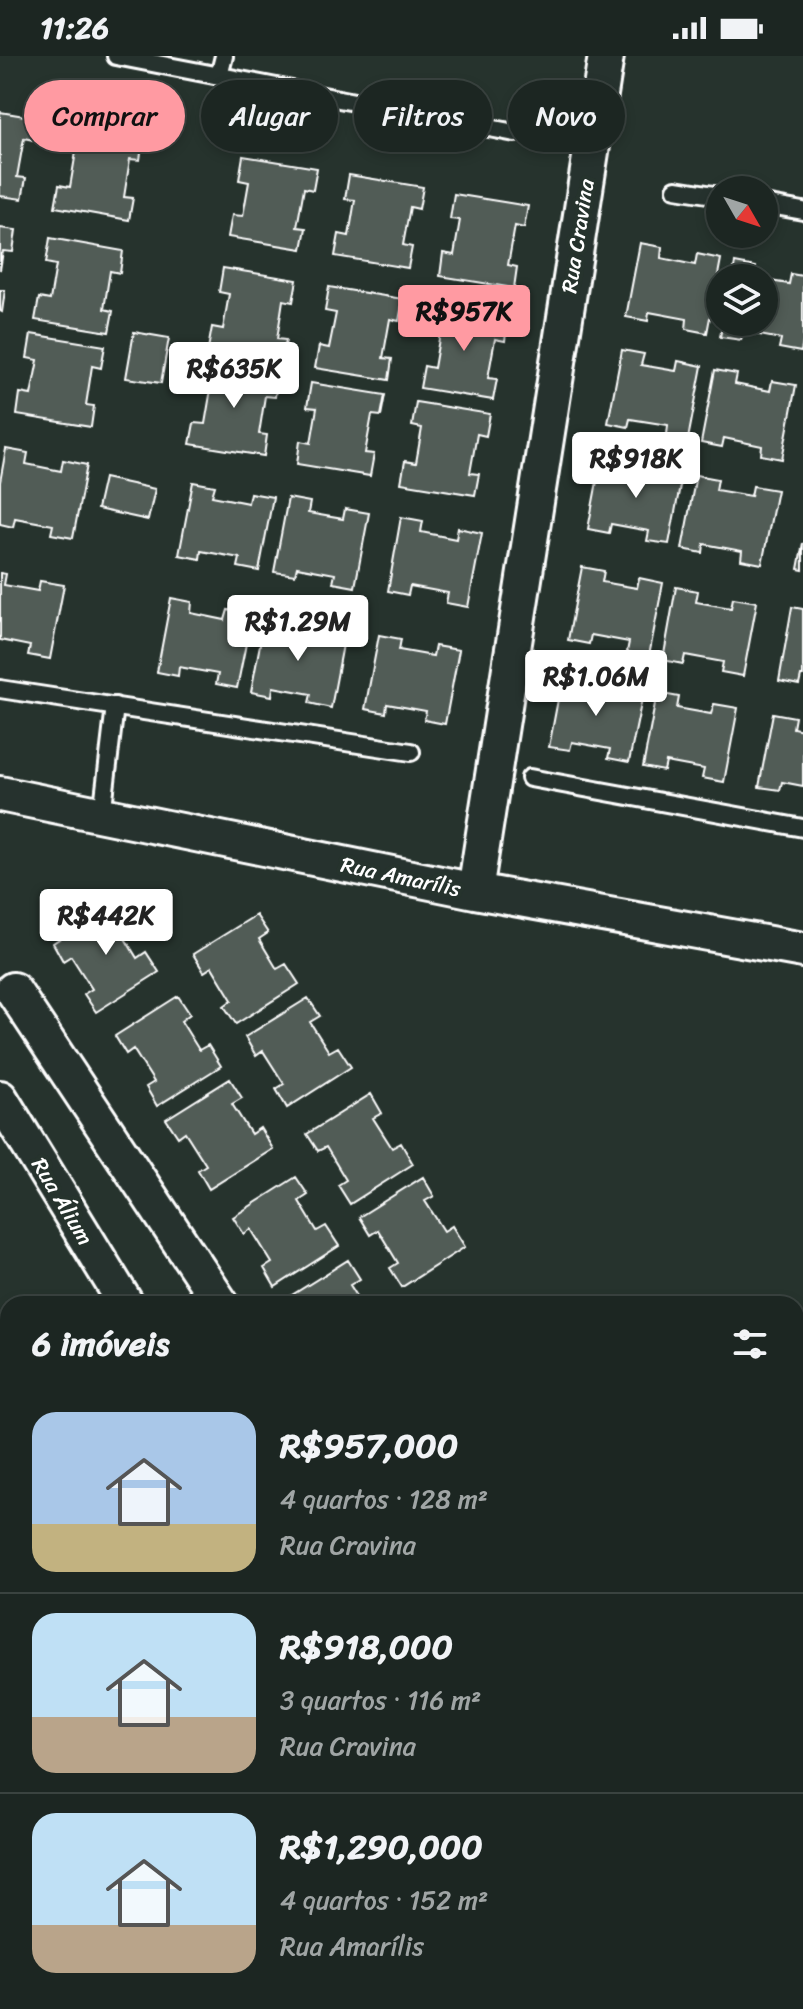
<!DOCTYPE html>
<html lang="pt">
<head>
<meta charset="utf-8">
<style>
  body { margin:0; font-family:Sriracha,sans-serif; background:#29322f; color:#f1f3f6; height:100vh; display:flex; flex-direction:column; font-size:30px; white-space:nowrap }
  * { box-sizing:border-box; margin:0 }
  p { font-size:26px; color:#a0a5a5 }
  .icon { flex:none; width:44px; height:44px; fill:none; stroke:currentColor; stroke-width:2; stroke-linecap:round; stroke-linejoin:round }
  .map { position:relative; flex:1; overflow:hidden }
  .side { position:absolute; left:0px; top:1240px; width:804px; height:714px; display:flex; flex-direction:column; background:#1c2622; border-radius:24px 24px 0 0; box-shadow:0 4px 12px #0003,0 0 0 2px #3a4340 }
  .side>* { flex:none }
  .banner { position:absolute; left:24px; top:24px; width:756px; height:72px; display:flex; gap:16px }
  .needle { width:52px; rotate:129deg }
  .tools { position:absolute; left:706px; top:120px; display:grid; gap:16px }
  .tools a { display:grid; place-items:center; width:72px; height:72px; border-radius:50%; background:#1c2622; box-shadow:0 4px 12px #0003,0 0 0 2px #3a4340; font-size:40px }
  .price { position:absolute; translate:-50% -68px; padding:0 18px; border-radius:8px; background:#fff; color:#222; font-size:26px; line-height:52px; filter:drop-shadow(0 2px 4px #0008) }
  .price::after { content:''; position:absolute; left:50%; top:48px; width:24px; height:18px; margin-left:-12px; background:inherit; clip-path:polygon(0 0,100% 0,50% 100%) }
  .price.selected { background:#ff9aa2; color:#111 }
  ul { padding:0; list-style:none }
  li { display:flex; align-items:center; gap:24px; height:200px; padding:0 32px }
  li+li { border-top:2px solid #3a4340 }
  li span { display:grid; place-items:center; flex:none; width:224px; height:160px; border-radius:24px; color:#555 }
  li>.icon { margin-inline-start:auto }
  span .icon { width:96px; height:96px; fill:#fffc; stroke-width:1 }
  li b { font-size:34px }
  h2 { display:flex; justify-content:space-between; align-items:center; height:96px; padding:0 32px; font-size:34px }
  .pill { padding:0 28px; border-radius:36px; background:#1c2622; box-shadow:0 4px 12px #0003,0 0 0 2px #3a4340; font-size:28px; line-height:72px }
  .pill.selected { background:#ff9aa2; color:#111 }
  .status { display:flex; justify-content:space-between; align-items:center; height:56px; padding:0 40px; background:#1c2622; direction:ltr }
  .status svg { height:22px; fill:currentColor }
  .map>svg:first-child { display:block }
  .building { fill:#515c57; stroke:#fff; stroke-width:2 }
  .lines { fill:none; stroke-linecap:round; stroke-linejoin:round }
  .lane-casing { stroke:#fff; stroke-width:22 }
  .street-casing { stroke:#fff; stroke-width:40 }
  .path { stroke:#fff; stroke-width:5; stroke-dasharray:6 6; stroke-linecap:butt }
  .lane { stroke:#26332d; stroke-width:16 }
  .street { stroke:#26332d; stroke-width:34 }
  .labels { text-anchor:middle; stroke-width:8; stroke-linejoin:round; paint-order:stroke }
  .street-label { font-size:22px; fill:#fff; stroke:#26332d }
</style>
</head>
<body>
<div class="status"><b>11:26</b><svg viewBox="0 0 49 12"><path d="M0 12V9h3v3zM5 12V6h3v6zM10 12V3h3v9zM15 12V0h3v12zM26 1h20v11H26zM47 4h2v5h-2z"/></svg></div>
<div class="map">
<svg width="803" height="1953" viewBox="0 0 803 1953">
  <rect width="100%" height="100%" fill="#26332d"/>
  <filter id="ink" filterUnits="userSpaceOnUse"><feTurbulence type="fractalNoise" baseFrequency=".0125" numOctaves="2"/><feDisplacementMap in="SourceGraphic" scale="16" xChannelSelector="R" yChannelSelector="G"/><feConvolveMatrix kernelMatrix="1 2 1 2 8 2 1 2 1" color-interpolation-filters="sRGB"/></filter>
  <g filter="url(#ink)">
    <path class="building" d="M0 56 37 62 33 84 24 82 17 121 26 122 22 143 0 140Z
      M69 71 143 83 140 104 130 103 124 141 133 142 129 164 55 151 59 129 70 131 76 96 66 95Z
      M243 100 317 112 313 134 304 132 297 171 306 172 302 193 228 181 232 159 243 160 249 126 239 124Z
      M349 119 423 131 419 153 410 151 403 189 412 191 408 212 335 200 339 178 349 180 355 144 345 143Z
      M454 138 528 150 524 172 515 170 508 209 517 211 514 232 440 220 443 197 454 199 460 164 450 163Z
      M0 172 16 174 13 196 3 195 0 214Z
      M50 182 123 195 120 217 110 215 104 253 113 255 109 276 35 264 39 242 50 244 56 209 46 207Z
      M640 187 662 191 661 202 695 209 697 198 721 203 707 277 686 273 687 263 649 256 648 265 626 261Z
      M735 207 756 211 754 222H756H732Z
      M223 212 297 224 293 246 283 244 277 283 286 284 282 305 208 293 212 271 223 273 229 238 219 236Z
      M791 218 803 220V286L801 296 779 292 781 283 743 276 741 284 720 281 723 266H764V224L789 228Z
      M329 231 403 243 399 265 390 263 383 302 392 303 389 324 315 312 319 290 329 292 336 257 325 255Z
      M0 234H5L2 256 0 255Z
      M434 251 508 263 505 285 495 283 488 322 497 323 493 344 420 332 424 310 434 312 440 277 430 275Z
      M134 276 169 282 161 327 126 322Z
      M31 278 105 290 101 312 92 310 86 349 94 350 91 371 17 359 20 337 31 339 38 304 27 302Z
      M622 294 644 298 641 309 676 315 678 305 702 310 688 383 667 379 668 369 630 363 628 371 608 367Z
      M204 307 278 320 275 341 265 340 259 378 267 379 264 400 190 388 194 367 205 368 211 333 200 332Z
      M715 314 737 318 735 328 770 335 772 325 796 329 782 403 761 399 762 390 724 382 722 391 701 387Z
      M311 327 385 339 381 360 372 359 365 397 374 398 370 420 297 408 300 385 311 387 317 352 307 351Z
      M416 346 490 358 486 380 477 378 470 417 479 418 475 439 401 427 405 405 416 407 422 372 412 370Z
      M6 393 28 397 26 408 61 415 63 404 87 409 73 482 51 478 53 469 15 462 13 471 0 468V426Z
      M602 399 624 403 622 414 656 420 658 410 683 414 669 488 647 485 649 475 611 468 609 477 588 473Z
      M696 419 718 423 716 434 751 440 753 430 777 434 762 508 741 504 742 495 704 488 703 497 682 493Z
      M104 422 155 433 148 464 97 453Z
      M193 426 215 430 212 440 248 447 250 437 273 441 259 515 238 511 240 502 201 495 200 503 179 499Z
      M288 442 310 446 308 457 343 463 345 453 369 457 355 531 333 527 335 518 297 511 295 519 274 516Z
      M401 461 423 465 421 476 456 483 458 472 482 477 468 551 446 547 448 537 410 530 408 539 388 535Z
      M803 487V514L798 513Z
      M582 511 604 515 602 526 637 532 639 522 663 527 649 600 627 596 629 586 591 579 589 588 568 584Z
      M0 517 6 518 4 529 38 535 40 525 64 529 50 603 28 599 30 590 0 584Z
      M676 531 698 535 696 546 731 552 733 542 757 546 743 620 721 616 723 606 685 599 683 608 663 604Z
      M171 542 192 546 191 557 225 564 228 554 252 558 237 632 216 628 218 618 179 611 178 620 157 616Z
      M792 551 803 553V620H801L799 629 779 625Z
      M265 562 287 566 285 577 320 583 322 573 345 578 331 652 309 647 311 638 273 631 272 640 251 636Z
      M379 579 401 583 399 594 433 600 435 590 459 594 445 668 424 664 426 655 387 648 386 657 365 653Z
      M563 617 585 621 583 632 618 639 620 629 644 633 629 706 608 702 610 693 572 686 570 694 549 691Z
      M657 637 679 641 677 652 711 658 714 648 738 652 724 726 702 722 704 713 666 706 664 715 643 711Z
      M773 657 795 661 793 672 803 674V730L782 726 780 734 759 731Z
      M116 846 128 866 118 871 137 902 146 896 159 916 96 956 84 938 92 933 71 900 63 905 53 887Z
      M256 859 268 877 259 883 277 913 286 908 299 928 236 968 224 950 232 944 212 911 204 916 193 898Z
      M178 940 190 958 181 965 199 994 208 989 221 1010 157 1050 146 1031 154 1026 133 993 126 998 115 980Z
      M308 942 320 960 310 966 329 996 338 991 351 1011 287 1052 276 1033 284 1028 263 995 256 1000 245 981Z
      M230 1023 242 1042 232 1048 251 1078 260 1072 273 1093 209 1133 198 1114 206 1109 185 1076 178 1081 166 1063Z
      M371 1038 382 1057 373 1062 392 1092 401 1087 413 1108 350 1148 338 1129 346 1124 326 1091 318 1095 307 1078Z
      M296 1121 308 1139 299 1145 317 1175 326 1170 339 1190 275 1231 264 1212 272 1207 251 1173 244 1178 233 1161Z
      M423 1121 434 1140 425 1145 444 1175 452 1170 465 1191 402 1231 390 1212 398 1207 378 1174 370 1179 359 1161Z
      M348 1204 360 1223 350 1229 362 1248H287L284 1244Z
      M798 1701 803 1708V1727L796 1732V1703Z
      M803 1926V1953H743L737 1946H796V1930L797 1932Z"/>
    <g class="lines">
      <defs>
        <path id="lane" d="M116 0 515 77
          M219 20 224 0
          M676 133 720 140
          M764 148 803 155
          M0 633 411 696
          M530 722 803 772
          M102 759 115 650"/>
        <path id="street" d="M0 738 475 835 803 894
          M475 835 606 0
          M13 934 221 1248
          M0 1042 126 1248
          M796 1767 803 1761
          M581 1952 589 1946"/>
      </defs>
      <use href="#lane" class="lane-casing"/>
      <use href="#street" class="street-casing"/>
      <path class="path" d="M796 1848 803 1842
        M796 1893 803 1901
        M714 1946 720 1953"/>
      <use href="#lane" class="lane"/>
      <use href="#street" class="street"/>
    </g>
  </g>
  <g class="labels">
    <g class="street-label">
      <text transform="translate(577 180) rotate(-81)" y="8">Rua Cravina</text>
      <text transform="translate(401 820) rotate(12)" y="8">Rua Amarílis</text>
      <text transform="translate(63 1145) rotate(59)" y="8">Rua Álium</text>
    </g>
  </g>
</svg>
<div class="tools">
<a><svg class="needle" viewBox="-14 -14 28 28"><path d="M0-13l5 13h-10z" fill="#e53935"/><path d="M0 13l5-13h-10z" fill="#a0a5a5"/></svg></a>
<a><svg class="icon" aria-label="layers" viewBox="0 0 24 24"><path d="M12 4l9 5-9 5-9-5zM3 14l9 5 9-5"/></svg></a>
</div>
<b class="price selected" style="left:464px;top:297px">R$957K</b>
<b class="price" style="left:234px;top:354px">R$635K</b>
<b class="price" style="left:636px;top:444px">R$918K</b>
<b class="price" style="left:298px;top:607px">R$1.29M</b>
<b class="price" style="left:596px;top:662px">R$1.06M</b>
<b class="price" style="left:106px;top:901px">R$442K</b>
<div class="banner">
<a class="pill selected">Comprar</a>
<a class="pill">Alugar</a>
<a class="pill">Filtros</a>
<a class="pill">Novo</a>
</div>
<section class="side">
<h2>6 imóveis<svg class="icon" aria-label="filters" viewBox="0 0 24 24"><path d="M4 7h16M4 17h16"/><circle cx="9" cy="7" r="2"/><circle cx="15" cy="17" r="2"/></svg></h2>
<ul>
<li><span style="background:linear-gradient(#a9c7e8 70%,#c2b280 0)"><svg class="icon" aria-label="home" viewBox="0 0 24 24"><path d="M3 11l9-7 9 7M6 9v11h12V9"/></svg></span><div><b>R$957,000</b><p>4 quartos · 128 m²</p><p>Rua Cravina</p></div></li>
<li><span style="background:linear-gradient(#bfe0f5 65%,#b9a48a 0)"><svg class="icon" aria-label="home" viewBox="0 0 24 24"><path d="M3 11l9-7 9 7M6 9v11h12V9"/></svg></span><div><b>R$918,000</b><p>3 quartos · 116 m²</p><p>Rua Cravina</p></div></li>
<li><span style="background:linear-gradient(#bfe0f5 70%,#b9a48a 0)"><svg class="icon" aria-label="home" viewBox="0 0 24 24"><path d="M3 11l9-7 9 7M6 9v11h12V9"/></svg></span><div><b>R$1,290,000</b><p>4 quartos · 152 m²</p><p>Rua Amarílis</p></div></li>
</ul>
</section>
</div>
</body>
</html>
